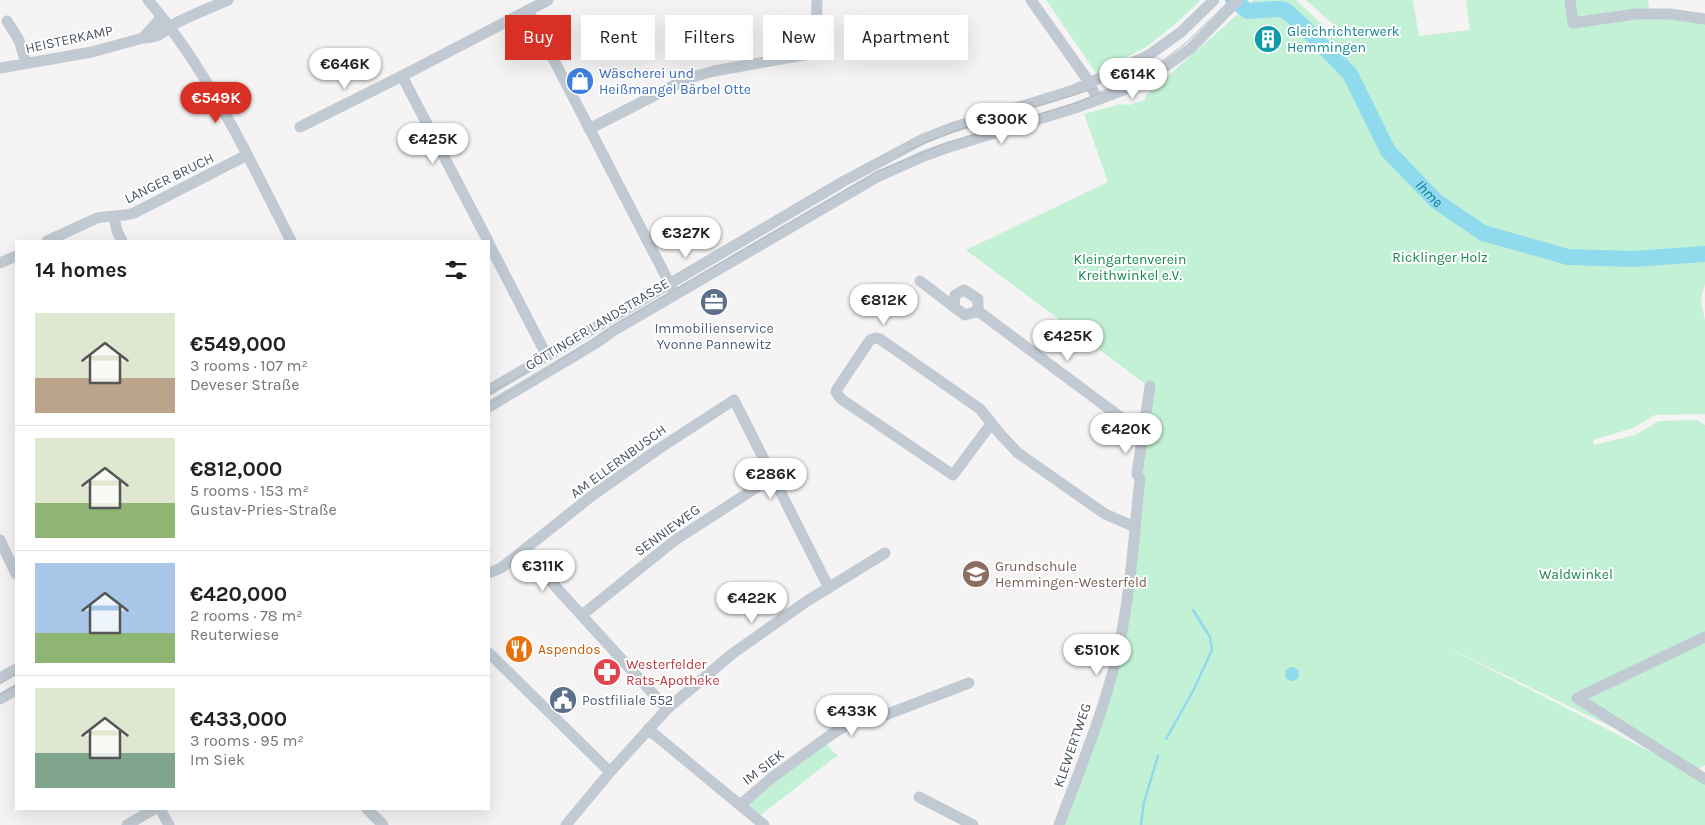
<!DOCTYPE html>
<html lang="en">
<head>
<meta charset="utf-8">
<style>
  body { margin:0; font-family:Karla,sans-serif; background:#f2f2f2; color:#222; height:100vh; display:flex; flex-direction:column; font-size:19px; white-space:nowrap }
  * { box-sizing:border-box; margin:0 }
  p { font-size:16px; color:#767676 }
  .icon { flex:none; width:28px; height:28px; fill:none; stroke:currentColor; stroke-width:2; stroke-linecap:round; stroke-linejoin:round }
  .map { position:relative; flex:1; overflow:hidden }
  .panel { position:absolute; left:15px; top:240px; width:475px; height:570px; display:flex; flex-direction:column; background:#fff; border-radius:0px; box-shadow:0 5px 20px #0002 }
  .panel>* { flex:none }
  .top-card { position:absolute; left:505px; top:15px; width:475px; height:45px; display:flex; gap:10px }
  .price { position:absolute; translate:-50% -42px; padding:0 11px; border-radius:18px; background:#fff; color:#222; font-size:16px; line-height:32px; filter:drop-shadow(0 1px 2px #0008) }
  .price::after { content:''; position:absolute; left:50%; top:30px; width:15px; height:11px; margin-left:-8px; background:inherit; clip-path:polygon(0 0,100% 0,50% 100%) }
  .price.on { background:#d93025; color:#fff }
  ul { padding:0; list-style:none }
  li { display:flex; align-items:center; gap:15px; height:125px; padding:0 20px }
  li+li { border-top:1px solid #e0e0e0 }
  li span { display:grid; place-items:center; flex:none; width:140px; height:100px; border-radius:0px; color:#555 }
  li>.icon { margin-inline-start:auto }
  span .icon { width:60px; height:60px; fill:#fffc; stroke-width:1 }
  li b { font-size:21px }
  h2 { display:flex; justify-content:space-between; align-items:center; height:60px; padding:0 20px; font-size:21px }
  .chip { padding:0 18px; border-radius:0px; background:#fff; box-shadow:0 5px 20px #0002; font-size:18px; line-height:45px }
  .chip.on { background:#d93025; color:#fff }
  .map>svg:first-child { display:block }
  .green { fill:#c3f1d5; fill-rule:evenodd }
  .water { fill:#90daee }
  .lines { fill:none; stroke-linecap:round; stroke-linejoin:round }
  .stream { stroke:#90daee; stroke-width:2.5 }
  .river { stroke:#90daee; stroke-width:16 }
  .minor { stroke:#c1cad2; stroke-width:11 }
  .tram { stroke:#b5b8bd; stroke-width:1 }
  .labels { text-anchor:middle; stroke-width:4; stroke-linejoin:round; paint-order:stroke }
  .culture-label { font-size:14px; fill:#0d838f; stroke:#fff; text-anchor:start }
  .street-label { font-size:14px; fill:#4a5661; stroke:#fff }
  .shop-label { font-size:14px; fill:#366cbe; stroke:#fff; text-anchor:start }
  .park-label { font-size:14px; fill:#17864f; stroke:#fff }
  .service-label { font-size:14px; fill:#4e5e75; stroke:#fff }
  .education-label { font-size:14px; fill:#785e54; stroke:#fff; text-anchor:start }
  .food-label { font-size:14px; fill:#c56008; stroke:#fff; text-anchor:start }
  .health-label { font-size:14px; fill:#be3a42; stroke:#fff; text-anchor:start }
  .water-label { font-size:15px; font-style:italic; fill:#0c7c9b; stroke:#fff }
</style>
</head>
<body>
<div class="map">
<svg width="1705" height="825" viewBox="0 0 1705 825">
  <rect width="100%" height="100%" fill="#f5f3f3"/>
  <path class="green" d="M1046 0H1201L1174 25 1146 47 1096 73Z
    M1254 0H1296L1330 32 1339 30 1306 0H1413L1419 36 1470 30 1466 0H1648L1651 19 1671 18 1705 23V284L1701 299 1705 321V414L1655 415 1633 428 1593 440 1594 445 1635 435 1659 421 1697 420 1705 425V765L1698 769 1443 645 1663 758 1705 783V825H1063L1122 648 1152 389 966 250 1108 182 1084 114 1121 104 1129 105 1145 100V96ZM1276 28 1282 44 1259 50 1253 36Z
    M824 740 833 752 838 755 757 818 740 805Z"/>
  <path class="water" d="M1285 674a7 7 0 1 1 14 0a7 7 0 1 1-14 0Z"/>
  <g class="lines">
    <path class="stream" d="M1166 739 1193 691 1212 650 1210 637 1193 610
      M1141 825 1144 802 1158 756"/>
    <path class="river" id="s1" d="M1233 0 1248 11 1277 9 1285 10 1303 26 1350 74 1388 151 1436 201 1483 233 1568 257 1633 259 1705 254"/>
    <path class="minor" d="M148 0C209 72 249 158 291 241
      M1031 0 1087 79 1098 100
      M1570 0 1573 23 1635 14H1670L1705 19
      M528 10 673 290
      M162 17 143 38C162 38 164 29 178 22 194 14 212 7 228 0
      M7 21 19 40 26 63
      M0 68 92 52 143 38
      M402 76 488 241
      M300 127 402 76 548 0
      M589 129 675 85 696 76 714 71 816 53 817 0
      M114 216 117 231 122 241
      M47 241 97 218C110 215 122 217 134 213L247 155
      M489 244 547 356
      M0 263 16 256
      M920 281 954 307
      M964 290 978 299V311L965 315 954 307 955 295Z
      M978 311 1143 434
      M489 390 844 181 923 139 951 128 1074 90 1149 55 1181 32 1214 0
      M489 407 596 343 613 331 877 177 924 156 946 148 1075 108 1121 91 1156 73 1190 49 1238 0
      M991 424 953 475 841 399 836 392 837 389 870 340 875 338 880 339 980 409 1001 435 1018 453 1105 514 1135 527
      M0 540 16 574
      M523 551 667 709
      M489 573 501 568 593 495 660 448 734 400 829 588
      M582 615 674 541 774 476
      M1705 637 1577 698 1705 779
      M489 653 610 772
      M0 678 16 669
      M0 699 16 690
      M648 729 764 825
      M919 797 973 825
      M740 805 774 776 832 734 852 722 880 717 969 683
      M160 809 169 825
      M367 809 383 825
      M127 825 154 809
      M566 825 610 772 667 709 732 654 807 601 885 553
      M1059 825C1081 766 1108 702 1120 641 1131 588 1134 533 1140 479L1137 474 1150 386"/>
    <path class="tram" d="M899 155C960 123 1030 111 1095 88
      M489 394 570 346
      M489 404 533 378 616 324 878 171 944 144 1079 102 1133 77 1165 59 1186 43 1230 0
      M0 684 16 674
      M0 695 16 685"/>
  </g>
  <defs>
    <symbol id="building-disc" viewBox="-11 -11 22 22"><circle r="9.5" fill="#0f9aa8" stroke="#fff"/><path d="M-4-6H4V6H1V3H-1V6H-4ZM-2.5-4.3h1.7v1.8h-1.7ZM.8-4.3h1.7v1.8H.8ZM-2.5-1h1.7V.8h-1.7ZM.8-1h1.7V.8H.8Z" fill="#fff"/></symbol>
    <symbol id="shop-disc" viewBox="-11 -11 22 22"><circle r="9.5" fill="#3f7fe0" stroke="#fff"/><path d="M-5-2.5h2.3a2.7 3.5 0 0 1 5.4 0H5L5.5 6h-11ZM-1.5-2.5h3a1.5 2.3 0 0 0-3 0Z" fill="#fff"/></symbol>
    <symbol id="office-disc" viewBox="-11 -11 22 22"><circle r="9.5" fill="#5c6f8a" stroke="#fff"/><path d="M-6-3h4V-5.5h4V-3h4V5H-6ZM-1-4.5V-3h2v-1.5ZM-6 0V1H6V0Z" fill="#fff"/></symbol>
    <symbol id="school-disc" viewBox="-11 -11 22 22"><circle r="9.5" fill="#8d6e63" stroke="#fff"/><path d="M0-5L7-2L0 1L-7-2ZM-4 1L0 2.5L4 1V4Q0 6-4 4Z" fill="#fff"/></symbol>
    <symbol id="restaurant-disc" viewBox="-11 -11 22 22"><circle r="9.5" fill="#e8710a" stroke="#fff"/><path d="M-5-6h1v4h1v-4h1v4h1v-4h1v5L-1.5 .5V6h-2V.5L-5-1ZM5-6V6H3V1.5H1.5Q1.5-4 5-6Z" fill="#fff"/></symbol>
    <symbol id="pharmacy-disc" viewBox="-11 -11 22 22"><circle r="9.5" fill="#e0444e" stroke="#fff"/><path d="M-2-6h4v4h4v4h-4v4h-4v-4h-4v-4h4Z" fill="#fff"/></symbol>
    <symbol id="civic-disc" viewBox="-11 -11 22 22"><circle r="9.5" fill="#5c6f8a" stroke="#fff"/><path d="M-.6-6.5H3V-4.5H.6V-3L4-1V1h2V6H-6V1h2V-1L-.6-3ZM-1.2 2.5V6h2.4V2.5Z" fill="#fff"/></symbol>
  </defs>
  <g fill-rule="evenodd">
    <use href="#building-disc" x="1252" y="23" width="32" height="32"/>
    <use href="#shop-disc" x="564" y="65" width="32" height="32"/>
    <use href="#office-disc" x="698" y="286" width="32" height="32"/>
    <use href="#school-disc" x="960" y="558" width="32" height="32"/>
    <use href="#restaurant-disc" x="503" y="633" width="32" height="32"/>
    <use href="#pharmacy-disc" x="591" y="656" width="32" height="32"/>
    <use href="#civic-disc" x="547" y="684" width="32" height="32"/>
  </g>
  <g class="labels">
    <g class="culture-label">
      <text x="1287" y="36">Gleichrichterwerk<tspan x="1287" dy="16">Hemmingen</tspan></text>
    </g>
    <g class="street-label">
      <text transform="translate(69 39) rotate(-12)" y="5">HEISTERKAMP</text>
      <text transform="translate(169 178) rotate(-26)" y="5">LANGER BRUCH</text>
      <text transform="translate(597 324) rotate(-31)" y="5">GÖTTINGER LANDSTRASSE</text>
      <text transform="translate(618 461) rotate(-36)" y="5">AM ELLERNBUSCH</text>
      <text transform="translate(667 530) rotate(-36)" y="5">SENNIEWEG</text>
      <text transform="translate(1072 745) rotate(-71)" y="5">KLEWERTWEG</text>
      <text transform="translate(763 767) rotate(-37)" y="5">IM SIEK</text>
    </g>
    <g class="shop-label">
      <text x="599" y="78">Wäscherei und<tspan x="599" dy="16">Heißmangel Bärbel Otte</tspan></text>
    </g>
    <g class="park-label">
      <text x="1440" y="262">Ricklinger Holz</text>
      <text x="1130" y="264">Kleingartenverein<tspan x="1130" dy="16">Kreithwinkel e.V.</tspan></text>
      <text x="1576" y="579">Waldwinkel</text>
    </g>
    <g class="service-label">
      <text x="714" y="333">Immobilienservice<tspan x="714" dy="16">Yvonne Pannewitz</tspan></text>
      <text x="582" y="705" text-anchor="start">Postfiliale 552</text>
    </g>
    <g class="education-label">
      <text x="995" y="571">Grundschule<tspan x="995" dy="16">Hemmingen-Westerfeld</tspan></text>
    </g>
    <g class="food-label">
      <text x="538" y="654">Aspendos</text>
    </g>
    <g class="health-label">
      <text x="626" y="669">Westerfelder<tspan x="626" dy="16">Rats-Apotheke</tspan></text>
    </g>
    <g class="water-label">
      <text dy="5" stroke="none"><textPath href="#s1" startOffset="292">Ihme</textPath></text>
    </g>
  </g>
</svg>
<b class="price" style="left:345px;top:90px">€646K</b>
<b class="price" style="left:1133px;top:100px">€614K</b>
<b class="price on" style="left:216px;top:124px">€549K</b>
<b class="price" style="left:1002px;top:145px">€300K</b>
<b class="price" style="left:433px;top:165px">€425K</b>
<b class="price" style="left:686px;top:259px">€327K</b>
<b class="price" style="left:884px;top:326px">€812K</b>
<b class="price" style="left:1068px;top:362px">€425K</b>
<b class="price" style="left:1126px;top:455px">€420K</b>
<b class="price" style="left:771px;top:500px">€286K</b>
<b class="price" style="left:543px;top:592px">€311K</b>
<b class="price" style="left:752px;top:624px">€422K</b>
<b class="price" style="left:1097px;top:676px">€510K</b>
<b class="price" style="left:852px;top:737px">€433K</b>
<div class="top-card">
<a class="chip on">Buy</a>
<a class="chip">Rent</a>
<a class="chip">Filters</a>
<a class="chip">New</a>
<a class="chip">Apartment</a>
</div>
<section class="panel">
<h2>14 homes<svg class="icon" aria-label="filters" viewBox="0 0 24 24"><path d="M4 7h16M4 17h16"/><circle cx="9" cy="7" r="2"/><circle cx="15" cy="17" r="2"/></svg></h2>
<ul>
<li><span style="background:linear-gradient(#dfe7d0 65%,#b9a48a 0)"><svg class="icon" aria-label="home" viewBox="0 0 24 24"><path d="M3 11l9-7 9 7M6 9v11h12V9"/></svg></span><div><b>€549,000</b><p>3 rooms · 107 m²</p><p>Deveser Straße</p></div></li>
<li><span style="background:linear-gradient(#dfe7d0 65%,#8fb573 0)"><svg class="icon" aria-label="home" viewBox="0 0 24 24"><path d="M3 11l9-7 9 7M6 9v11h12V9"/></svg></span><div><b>€812,000</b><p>5 rooms · 153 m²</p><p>Gustav-Pries-Straße</p></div></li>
<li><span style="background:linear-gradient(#a9c7e8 70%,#8fb573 0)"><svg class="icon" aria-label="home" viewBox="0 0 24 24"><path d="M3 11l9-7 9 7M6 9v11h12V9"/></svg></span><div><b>€420,000</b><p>2 rooms · 78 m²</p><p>Reuterwiese</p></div></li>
<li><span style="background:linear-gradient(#dfe7d0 65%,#7fa58c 0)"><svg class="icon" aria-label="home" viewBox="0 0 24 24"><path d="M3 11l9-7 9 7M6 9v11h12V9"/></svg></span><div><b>€433,000</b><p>3 rooms · 95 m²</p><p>Im Siek</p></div></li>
</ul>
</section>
</div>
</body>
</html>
